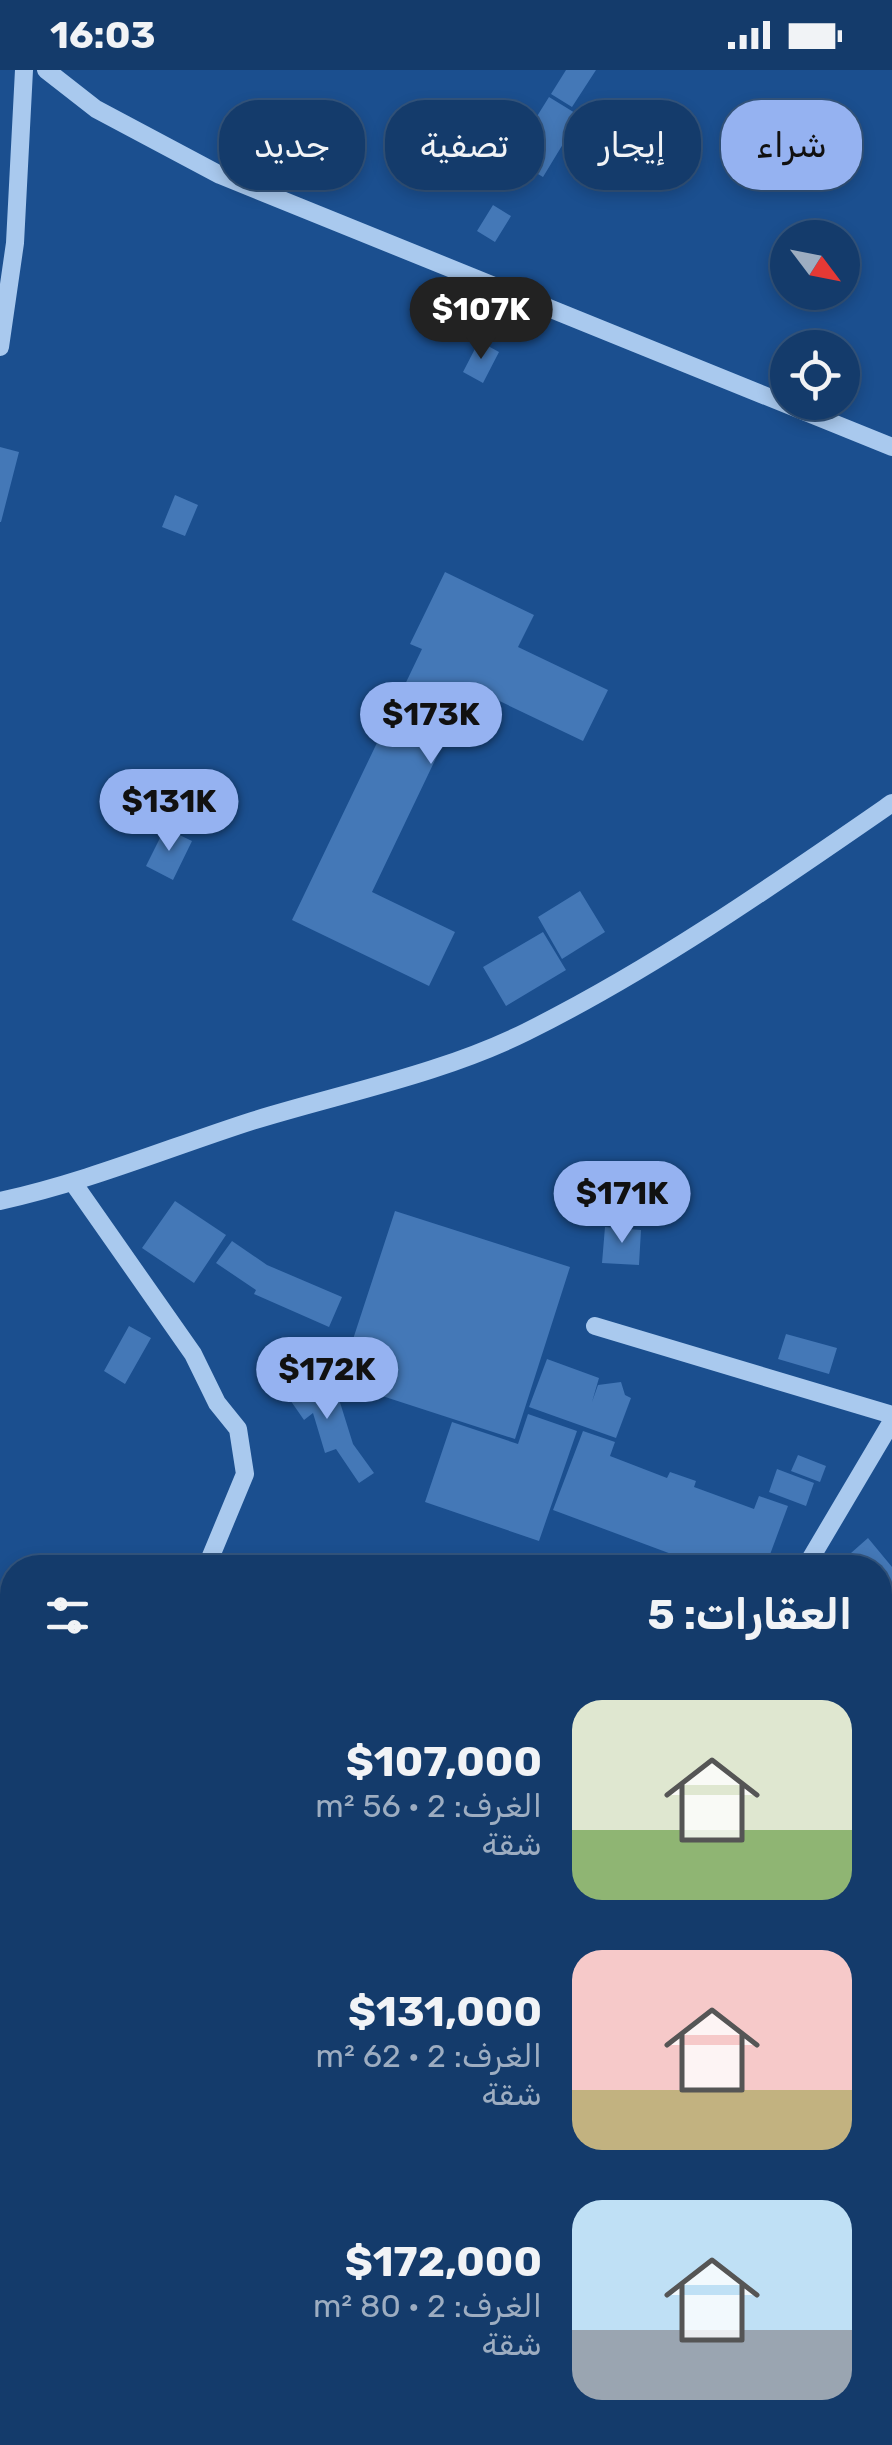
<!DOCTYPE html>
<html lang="ar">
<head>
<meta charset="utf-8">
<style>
  body { margin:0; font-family:Rubik,Vazirmatn,sans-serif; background:#214673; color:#f1f3f6; direction:rtl; height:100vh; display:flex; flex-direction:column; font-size:38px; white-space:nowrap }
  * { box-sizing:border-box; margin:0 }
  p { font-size:32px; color:#9dadc1 }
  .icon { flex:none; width:55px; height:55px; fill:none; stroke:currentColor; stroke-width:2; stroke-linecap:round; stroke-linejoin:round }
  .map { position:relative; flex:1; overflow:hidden; direction:ltr }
  .sheet { position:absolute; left:0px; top:1485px; width:892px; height:890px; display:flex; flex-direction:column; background:#143b6b; border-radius:40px 40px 0 0; box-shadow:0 5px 15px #0003,0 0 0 2px #33557e; direction:rtl }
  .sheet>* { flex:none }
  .banner { position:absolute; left:30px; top:30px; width:832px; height:90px; direction:rtl; display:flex; gap:20px }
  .needle { width:65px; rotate:122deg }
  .fabs { position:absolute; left:770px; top:150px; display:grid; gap:20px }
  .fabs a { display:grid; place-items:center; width:90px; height:90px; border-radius:50%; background:#143b6b; box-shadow:0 5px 15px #0003,0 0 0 2px #33557e; font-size:50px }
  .price { position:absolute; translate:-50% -85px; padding:0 22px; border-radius:35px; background:#95b2f1; color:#111; font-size:32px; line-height:65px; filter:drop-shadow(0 2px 5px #0008) }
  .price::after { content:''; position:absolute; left:50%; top:60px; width:30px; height:22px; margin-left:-15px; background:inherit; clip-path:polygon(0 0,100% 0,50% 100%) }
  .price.selected { background:#222; color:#fff }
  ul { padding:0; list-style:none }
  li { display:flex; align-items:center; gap:30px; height:250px; padding:0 40px }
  li span { display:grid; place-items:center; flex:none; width:280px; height:200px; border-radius:30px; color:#555 }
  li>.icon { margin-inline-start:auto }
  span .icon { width:120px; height:120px; fill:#fffc; stroke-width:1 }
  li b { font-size:42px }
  h2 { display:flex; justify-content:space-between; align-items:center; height:120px; padding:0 40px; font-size:42px }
  .pill { padding:0 35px; border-radius:40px; background:#143b6b; box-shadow:0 5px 15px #0003,0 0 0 2px #33557e; font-size:35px; line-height:90px }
  .pill.selected { background:#95b2f1; color:#111 }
  .status { display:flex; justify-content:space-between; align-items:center; height:70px; padding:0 50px; background:#143b6b; direction:ltr }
  .status svg { height:28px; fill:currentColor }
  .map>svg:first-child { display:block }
  .building { fill:#4478b7 }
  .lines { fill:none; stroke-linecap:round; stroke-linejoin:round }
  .minor { stroke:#a9c9ee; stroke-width:18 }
</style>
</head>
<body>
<div class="status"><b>16:03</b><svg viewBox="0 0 49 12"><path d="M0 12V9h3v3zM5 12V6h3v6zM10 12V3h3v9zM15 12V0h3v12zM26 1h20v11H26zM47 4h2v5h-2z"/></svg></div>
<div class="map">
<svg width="892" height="2375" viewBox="0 0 892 2375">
  <rect width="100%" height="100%" fill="#1b4f8f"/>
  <path class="building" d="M566 0H596L572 37 551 24Z
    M549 27 580 46 543 107 511 88Z
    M493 135 511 146 495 172 477 161Z
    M479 271 499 282 483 313 463 302Z
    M0 377 19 382 1 452H0Z
    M175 425 198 435 185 466 162 457Z
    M445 502 534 545 518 577 608 620 583 671 470 617 372 822 455 862 429 916 292 850 422 579 410 574Z
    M165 758 192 771 173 810 146 796Z
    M580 821 605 862 562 889 538 847Z
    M543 862 566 900 506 936 483 897Z
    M175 1131 226 1165 194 1213 142 1178Z
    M395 1141 570 1197 515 1369 339 1312Z
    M605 1157 641 1160 639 1195 602 1193Z
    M232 1171 267 1195 342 1227 329 1257 254 1224 256 1220 216 1193Z
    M129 1256 151 1268 125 1314 104 1301Z
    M786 1264 837 1278 829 1304 778 1289Z
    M547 1289 599 1308 592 1332 598 1315 621 1312 625 1325 631 1328 616 1368 529 1337Z
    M300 1299 322 1331 338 1326 353 1374 374 1403 359 1413 336 1379 325 1383 313 1343 304 1350 279 1314Z
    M528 1344 577 1361 539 1471 425 1432 452 1352 518 1374Z
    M583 1361 615 1372 610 1386 667 1408 670 1402 696 1411 694 1417 754 1439 759 1426 788 1436 765 1498H709L553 1440Z
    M798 1385 826 1396 820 1412 791 1401Z
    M777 1399 814 1413 806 1436 769 1422Z
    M868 1468 892 1497V1560L880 1565V1498H834Z
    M0 1539 12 1553V1584L0 1570Z
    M892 1582V1699L880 1674V1588Z
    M880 1727 892 1750V1791L880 1797Z
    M892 1809V1868L880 1843V1815Z
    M892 1878V1927L880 1933V1884Z
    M892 2031V2113L880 2116V2035Z
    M892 2251V2307L880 2297V2265Z
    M583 2362H645L640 2375H578Z
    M675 2362 701 2368 703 2362H722L744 2370 743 2375H671Z"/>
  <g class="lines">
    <path class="minor" d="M46 0 96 39 220 105 892 377
      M0 277 15 173 24 0
      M74 1114 193 1284 217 1333 238 1359 245 1404 206 1498
      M0 1131C87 1112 168 1078 252 1051 343 1023 441 1004 526 962 653 899 775 814 892 733
      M595 1256 892 1345
      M805 1498 892 1351
      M880 1967 892 1961
      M880 2236 892 2228
      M22 2375 26 2362
      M520 2375 523 2362
      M785 2375 787 2362"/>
  </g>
</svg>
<div class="fabs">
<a><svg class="needle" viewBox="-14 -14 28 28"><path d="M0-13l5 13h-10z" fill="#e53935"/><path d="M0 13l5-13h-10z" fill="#9dadc1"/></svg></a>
<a><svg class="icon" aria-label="locate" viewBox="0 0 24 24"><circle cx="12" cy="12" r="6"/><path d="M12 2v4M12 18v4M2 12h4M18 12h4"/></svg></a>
</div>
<b class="price selected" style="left:481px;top:292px">$107K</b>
<b class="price" style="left:431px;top:697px">$173K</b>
<b class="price" style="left:169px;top:784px">$131K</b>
<b class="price" style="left:622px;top:1176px">$171K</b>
<b class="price" style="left:327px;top:1352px">$172K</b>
<div class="banner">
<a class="pill selected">شراء</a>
<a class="pill">إيجار</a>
<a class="pill">تصفية</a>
<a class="pill">جديد</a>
</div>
<section class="sheet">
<h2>العقارات: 5<svg class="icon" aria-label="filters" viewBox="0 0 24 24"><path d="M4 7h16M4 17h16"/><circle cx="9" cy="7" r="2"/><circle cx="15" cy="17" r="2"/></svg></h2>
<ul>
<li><span style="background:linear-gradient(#dfe7d0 65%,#8fb573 0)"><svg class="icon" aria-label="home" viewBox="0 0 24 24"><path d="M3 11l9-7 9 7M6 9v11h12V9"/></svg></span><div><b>$107,000</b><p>الغرف: 2 · 56 m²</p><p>شقة</p></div></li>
<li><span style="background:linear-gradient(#f6c9c9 70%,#c2b280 0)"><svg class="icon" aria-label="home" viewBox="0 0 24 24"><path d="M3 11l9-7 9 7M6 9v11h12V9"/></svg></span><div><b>$131,000</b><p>الغرف: 2 · 62 m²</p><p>شقة</p></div></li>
<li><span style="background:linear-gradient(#bfe0f5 65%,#9aa5b1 0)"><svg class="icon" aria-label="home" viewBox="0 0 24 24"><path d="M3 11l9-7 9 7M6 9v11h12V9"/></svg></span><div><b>$172,000</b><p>الغرف: 2 · 80 m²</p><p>شقة</p></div></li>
</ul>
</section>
</div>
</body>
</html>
